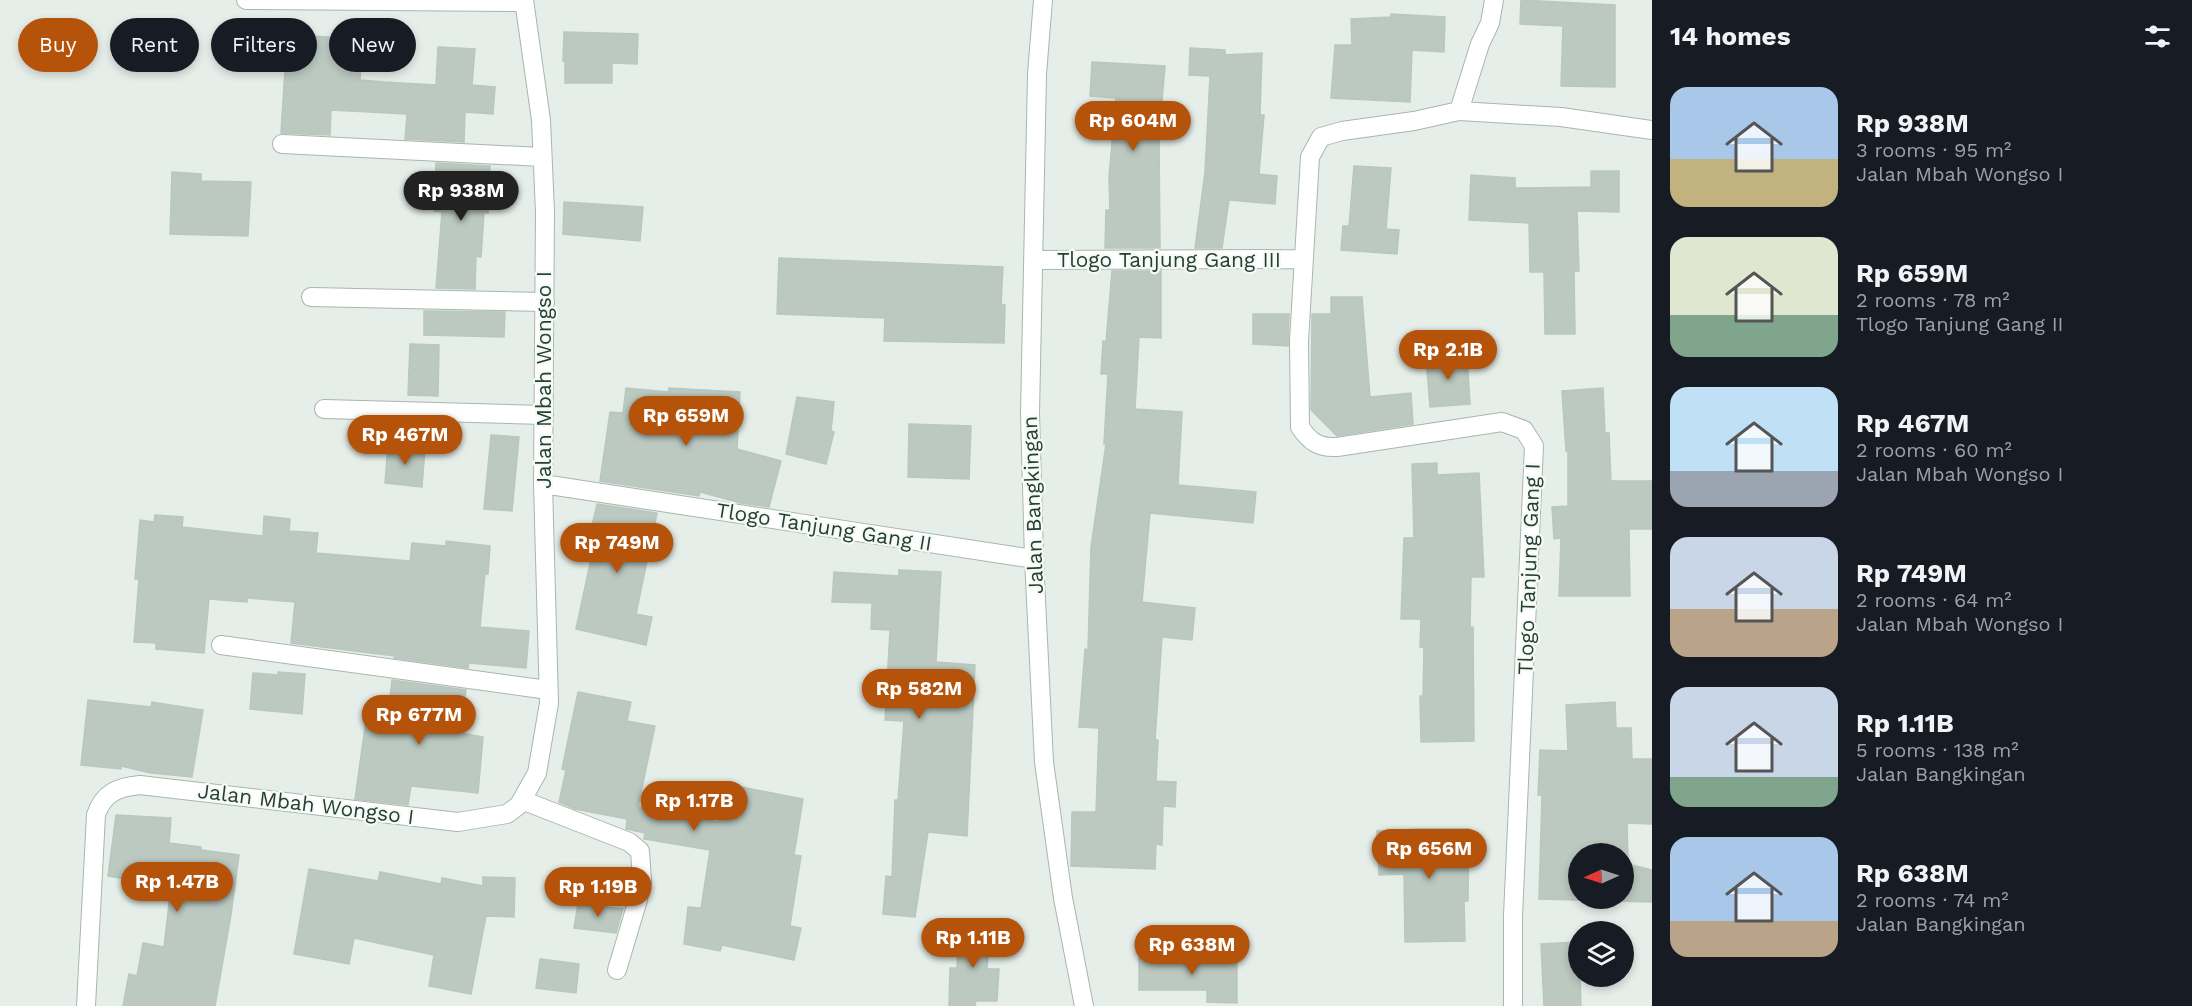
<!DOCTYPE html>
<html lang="en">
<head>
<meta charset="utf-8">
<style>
  body { margin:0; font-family:"Work Sans",sans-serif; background:#20242c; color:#f1f3f6; height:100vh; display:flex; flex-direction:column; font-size:22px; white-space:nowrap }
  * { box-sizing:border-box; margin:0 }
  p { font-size:20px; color:#9ea1a6 }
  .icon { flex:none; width:33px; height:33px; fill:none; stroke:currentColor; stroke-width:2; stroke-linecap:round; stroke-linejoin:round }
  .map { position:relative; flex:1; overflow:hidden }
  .details { display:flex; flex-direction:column; background:#171b24; width:540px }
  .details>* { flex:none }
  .top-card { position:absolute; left:18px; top:18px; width:570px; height:54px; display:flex; gap:12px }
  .needle { width:39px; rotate:267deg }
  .controls { position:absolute; left:1568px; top:843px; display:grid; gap:12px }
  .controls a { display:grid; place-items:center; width:66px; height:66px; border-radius:50%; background:#171b24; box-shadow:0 3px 9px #0003; font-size:30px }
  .price { position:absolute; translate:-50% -51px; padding:0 14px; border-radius:21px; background:#b45309; color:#fff; font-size:20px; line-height:39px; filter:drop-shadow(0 2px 3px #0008) }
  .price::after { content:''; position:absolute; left:50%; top:36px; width:18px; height:14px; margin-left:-9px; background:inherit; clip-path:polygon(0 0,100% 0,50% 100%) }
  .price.on { background:#222; color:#fff }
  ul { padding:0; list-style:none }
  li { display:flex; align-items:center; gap:18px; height:150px; padding:0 18px }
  li span { display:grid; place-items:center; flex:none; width:168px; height:120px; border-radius:18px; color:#555 }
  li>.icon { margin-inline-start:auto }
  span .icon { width:72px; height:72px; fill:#fffc; stroke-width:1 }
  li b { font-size:26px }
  h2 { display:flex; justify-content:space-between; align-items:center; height:72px; padding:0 18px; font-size:26px }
  .chip { padding:0 21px; border-radius:27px; background:#171b24; box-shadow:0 3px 9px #0003; font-size:21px; line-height:54px }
  .chip.on { background:#b45309; color:#fff }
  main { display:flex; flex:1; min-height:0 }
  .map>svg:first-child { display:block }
  .building { fill:#bbc9c1; stroke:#b8c8be; stroke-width:1.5; fill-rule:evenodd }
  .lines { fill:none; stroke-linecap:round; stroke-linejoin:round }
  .service-casing { stroke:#a8b6af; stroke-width:20 }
  .minor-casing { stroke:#a8b6af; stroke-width:20 }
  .tertiary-casing { stroke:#a8b6af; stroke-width:20 }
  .service { stroke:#fff; stroke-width:18 }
  .minor { stroke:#fff; stroke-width:18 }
  .tertiary { stroke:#fff; stroke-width:18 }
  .labels { text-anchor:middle; stroke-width:4.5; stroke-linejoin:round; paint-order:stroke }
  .street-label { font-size:21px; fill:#254033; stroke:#f6faf7 }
</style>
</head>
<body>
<main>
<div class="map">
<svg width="1652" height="1006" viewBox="0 0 1652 1006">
  <rect width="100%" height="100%" fill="#e6eee9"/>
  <path class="building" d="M1521 0 1615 5V87L1561 86 1563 26 1520 24Z
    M1391 14 1445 17 1444 52 1412 50 1410 102 1331 98 1335 45H1352L1351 19 1391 17Z
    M564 32 638 34 637 64 612 63V83H565V61H563Z
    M275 34 362 39 360 80 384 82 436 85 438 47 475 49 472 85 495 87 493 114 465 112 464 142 405 139 407 114 331 110 330 135 281 133 285 69H273Z
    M1190 48 1225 50V55L1262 53 1260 115H1264L1259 174 1277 176 1275 204 1229 200 1222 248H1195L1205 172 1210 76 1189 75Z
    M1092 62 1165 66 1159 135 1160 248H1105L1106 210H1110L1109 177 1116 98 1090 96Z
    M436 163 490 166 488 213H484L481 257 476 256 475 289 436 288 442 212 434 211Z
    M1354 166 1391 168 1386 229 1399 230 1397 254 1341 250 1343 226H1349Z
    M1591 171H1619V212L1577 211 1579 271H1574L1575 334H1545L1544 272H1530L1529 223 1469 220 1471 175 1515 178V188L1591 187Z
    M172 172 201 174V181L251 182 248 236 170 234Z
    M564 202 643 207 640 241 563 234Z
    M779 258 1003 267 1001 305H1005L1004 343 884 341 885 318 777 314Z
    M1112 271H1161V338L1139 337 1135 409 1182 412 1178 485 1256 492 1253 523 1150 513 1142 602 1195 608 1192 640 1162 637 1155 740H1158L1156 781 1176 782 1175 807 1163 806 1162 845 1156 844 1155 869 1071 866 1072 812H1096L1099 728 1079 727 1085 649 1088 650 1091 547 1106 444H1104L1108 374H1101L1103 341 1106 342Z
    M1331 297H1362L1370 397 1411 393 1413 424 1337 436 1311 410 1312 314H1331Z
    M424 311 505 312 504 337 424 335Z
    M1253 314H1289L1288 346 1253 344Z
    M410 344 439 345 438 396 408 395Z
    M1467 356 1470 404 1430 407 1426 358Z
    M626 388 668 392 669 388 740 392 737 449 781 461 769 507 741 503 700 492 699 496 600 481 610 412 623 413Z
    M1603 388 1605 433H1609L1611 481H1652V529H1629L1630 596H1559L1561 538 1554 539 1552 507 1568 506V451H1566L1562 391Z
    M797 397 834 402 831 431 834 432 826 464 786 454Z
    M909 424 971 426 969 479 908 477Z
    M491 435 519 437 512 511 484 509Z
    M388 444 425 448 422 487 385 483Z
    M1437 463V475L1479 473 1484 577H1471L1470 627H1473L1474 741 1421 742 1420 696H1423L1424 647H1420L1421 619H1401L1404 538H1414L1412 464Z
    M597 504 657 513 636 614 652 617 646 645 576 629 591 559 585 557Z
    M155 515 183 517 182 527 263 536 264 516 290 519 289 531 318 533 316 553 410 561 412 543 446 546V541L490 546 488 574H485L480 627 529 631 526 668 469 663 468 668 394 658 395 656 291 643 295 602 247 598V602L209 599 204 653 156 649V643L134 642 139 579H135L140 520 154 522Z
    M899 570 941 572 936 662 975 665 967 836 928 832 915 917 883 914 886 876 892 877 895 800H898L904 721 885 720 890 630 871 629 872 603 832 602 834 572 899 576Z
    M278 672 305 674 302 714 250 709 253 673 278 675Z
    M392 680 466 690 461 733 483 737 478 793 411 786 408 805 355 799 366 720 387 723Z
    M578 692 631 702 627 721 655 726 638 807 719 822 726 784 803 799 794 855 801 856 790 926 801 928 794 960 722 945 720 951 684 944 688 907 701 908 710 850 644 839 645 833 626 829 627 819 575 809 559 802 566 770 562 769Z
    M88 700 151 707 152 702 203 710 192 777 151 773 121 766V769L81 765Z
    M1615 702 1616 728H1631L1632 759H1652V824L1627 823 1628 864 1652 870V902L1539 899 1542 795H1538L1540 750 1568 751 1566 705ZM1578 854H1623V898H1578Z
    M116 815 171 818 169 843 201 847V850L239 855 231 915 215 1006H123L129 974 137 976 143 943 164 947 171 886 108 876Z
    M1419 829H1469L1468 901H1464L1465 941 1405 942 1404 874 1379 875 1377 831Z
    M309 869 378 881 380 872 441 884 442 878 483 886V877L515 878 514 917 486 916 471 994 429 986 434 955 354 938 349 964 294 954Z
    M578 904 623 909 616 933 574 928Z
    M959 925 990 927 987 969H999L997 1001H976L975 1006H949L950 968H957Z
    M1578 942V976H1580L1581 1006H1544L1541 944Z
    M1139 958H1237V1003L1207 1002V990H1139Z
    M540 959 579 964 576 993 536 988Z"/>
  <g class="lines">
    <defs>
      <path id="service" d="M311 297 545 302
        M324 409 544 415"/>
      <path id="minor" d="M246 0 524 2
        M1459 111 1480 44 1490 23 1494 0
        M282 144 542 157
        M1034 260 1304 259
        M543 484 1034 559
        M221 645 548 690
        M522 800 629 842 640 851 642 881 637 903 617 970
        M86 1006 96 815C103 793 118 787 140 785L458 822 507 814 519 805 537 773 549 703 543 484 545 212 541 120 524 0
        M1513 1006V916L1534 446 1524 430 1502 422 1337 447C1319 448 1310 442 1300 427L1299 341 1310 157 1321 137 1342 131 1414 121 1459 111 1561 117 1652 130"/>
      <path id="tertiary" d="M1043 0 1037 74 1030 413 1034 559 1044 762 1063 898 1084 1006"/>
    </defs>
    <use href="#service" class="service-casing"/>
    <use href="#minor" class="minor-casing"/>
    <use href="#tertiary" class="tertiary-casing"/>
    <use href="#service" class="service"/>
    <use href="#minor" class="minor"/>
    <use href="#tertiary" class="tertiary"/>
  </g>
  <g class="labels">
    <g class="street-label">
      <text x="1169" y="267">Tlogo Tanjung Gang III</text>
      <text transform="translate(544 380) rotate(-90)" y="7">Jalan Mbah Wongso I</text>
      <text transform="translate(1033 505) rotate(-92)" y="7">Jalan Bangkingan</text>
      <text transform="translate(824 527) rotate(9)" y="7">Tlogo Tanjung Gang II</text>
      <text transform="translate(1529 569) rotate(-88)" y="7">Tlogo Tanjung Gang I</text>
      <text transform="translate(306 804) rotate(7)" y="7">Jalan Mbah Wongso I</text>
    </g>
  </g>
</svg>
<div class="controls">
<a><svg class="needle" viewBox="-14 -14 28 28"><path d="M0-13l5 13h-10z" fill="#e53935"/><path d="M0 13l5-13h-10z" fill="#9ea1a6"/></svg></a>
<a><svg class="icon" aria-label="layers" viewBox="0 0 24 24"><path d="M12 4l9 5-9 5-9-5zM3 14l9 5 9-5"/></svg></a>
</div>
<b class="price" style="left:1133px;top:152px">Rp 604M</b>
<b class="price on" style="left:461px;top:222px">Rp 938M</b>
<b class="price" style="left:1448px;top:381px">Rp 2.1B</b>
<b class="price" style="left:686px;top:447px">Rp 659M</b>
<b class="price" style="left:405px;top:466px">Rp 467M</b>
<b class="price" style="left:617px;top:574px">Rp 749M</b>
<b class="price" style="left:919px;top:720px">Rp 582M</b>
<b class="price" style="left:419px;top:746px">Rp 677M</b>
<b class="price" style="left:694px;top:832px">Rp 1.17B</b>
<b class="price" style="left:1429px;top:880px">Rp 656M</b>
<b class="price" style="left:177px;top:913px">Rp 1.47B</b>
<b class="price" style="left:598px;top:918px">Rp 1.19B</b>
<b class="price" style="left:973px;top:969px">Rp 1.11B</b>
<b class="price" style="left:1192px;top:976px">Rp 638M</b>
<div class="top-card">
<a class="chip on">Buy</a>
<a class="chip">Rent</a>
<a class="chip">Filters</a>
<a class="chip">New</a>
</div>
</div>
<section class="details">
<h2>14 homes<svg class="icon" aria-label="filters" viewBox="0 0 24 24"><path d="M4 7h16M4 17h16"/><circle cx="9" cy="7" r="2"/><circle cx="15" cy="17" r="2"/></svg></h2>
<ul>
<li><span style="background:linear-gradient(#a9c7e8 60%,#c2b280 0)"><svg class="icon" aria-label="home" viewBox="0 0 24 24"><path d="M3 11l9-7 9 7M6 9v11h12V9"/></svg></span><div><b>Rp 938M</b><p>3 rooms · 95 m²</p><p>Jalan Mbah Wongso I</p></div></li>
<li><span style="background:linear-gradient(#dfe7d0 65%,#7fa58c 0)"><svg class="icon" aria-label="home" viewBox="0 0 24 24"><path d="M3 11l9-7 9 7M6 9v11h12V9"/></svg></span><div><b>Rp 659M</b><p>2 rooms · 78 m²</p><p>Tlogo Tanjung Gang II</p></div></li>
<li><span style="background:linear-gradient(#bfe0f5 70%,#9aa5b1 0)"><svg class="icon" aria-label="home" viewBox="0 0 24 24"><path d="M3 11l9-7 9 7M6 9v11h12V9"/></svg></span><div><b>Rp 467M</b><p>2 rooms · 60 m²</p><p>Jalan Mbah Wongso I</p></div></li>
<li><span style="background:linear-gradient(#c9d6e8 60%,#b9a48a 0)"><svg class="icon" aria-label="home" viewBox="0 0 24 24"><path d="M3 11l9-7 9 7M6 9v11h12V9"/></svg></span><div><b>Rp 749M</b><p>2 rooms · 64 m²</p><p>Jalan Mbah Wongso I</p></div></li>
<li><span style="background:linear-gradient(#c9d6e8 75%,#7fa58c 0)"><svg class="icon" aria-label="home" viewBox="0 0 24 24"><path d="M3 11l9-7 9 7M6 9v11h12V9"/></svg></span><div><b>Rp 1.11B</b><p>5 rooms · 138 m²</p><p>Jalan Bangkingan</p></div></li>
<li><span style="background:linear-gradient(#a9c7e8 70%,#b9a48a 0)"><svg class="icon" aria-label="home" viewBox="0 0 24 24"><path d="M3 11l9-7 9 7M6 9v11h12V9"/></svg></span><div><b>Rp 638M</b><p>2 rooms · 74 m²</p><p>Jalan Bangkingan</p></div></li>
</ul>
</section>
</main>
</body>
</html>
